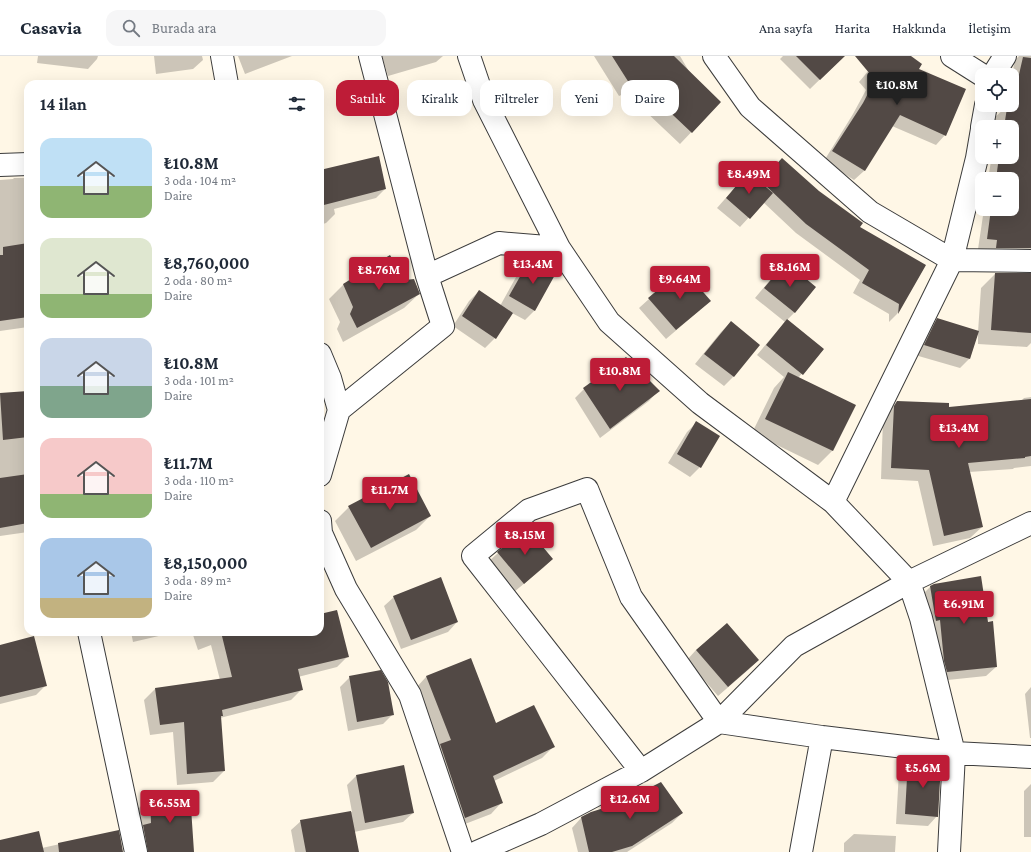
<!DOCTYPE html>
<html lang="tr">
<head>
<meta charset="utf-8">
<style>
  body { margin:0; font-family:"Crimson Pro",serif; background:#f6f6f7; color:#1f2937; height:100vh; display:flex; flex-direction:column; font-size:15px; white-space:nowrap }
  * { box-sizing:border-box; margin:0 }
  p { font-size:13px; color:#747a83 }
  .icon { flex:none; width:22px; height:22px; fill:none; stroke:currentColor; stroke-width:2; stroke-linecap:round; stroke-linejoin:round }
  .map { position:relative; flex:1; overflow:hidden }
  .side { position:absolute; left:24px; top:24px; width:300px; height:556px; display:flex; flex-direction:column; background:#fff; border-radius:12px; box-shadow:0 4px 16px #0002 }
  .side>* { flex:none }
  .banner { position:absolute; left:336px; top:24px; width:380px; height:36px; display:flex; gap:8px }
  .tools { position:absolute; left:975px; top:12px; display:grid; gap:8px }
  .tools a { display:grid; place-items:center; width:44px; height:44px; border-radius:8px; background:#fff; box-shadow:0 4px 16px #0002; font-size:20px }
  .price { position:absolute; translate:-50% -34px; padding:0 9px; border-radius:4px; background:#be1c37; color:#fff; font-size:13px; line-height:26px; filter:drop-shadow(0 1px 2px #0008) }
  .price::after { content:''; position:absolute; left:50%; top:24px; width:12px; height:9px; margin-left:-6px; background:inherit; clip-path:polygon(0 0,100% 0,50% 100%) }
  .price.selected { background:#222; color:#fff }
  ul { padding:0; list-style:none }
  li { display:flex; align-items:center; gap:12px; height:100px; padding:0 16px }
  li span { display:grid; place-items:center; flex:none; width:112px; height:80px; border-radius:12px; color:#555 }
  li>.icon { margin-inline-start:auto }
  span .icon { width:48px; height:48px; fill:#fffc; stroke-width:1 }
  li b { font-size:17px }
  h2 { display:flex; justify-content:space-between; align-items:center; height:48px; padding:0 16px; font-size:17px }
  .pill { padding:0 14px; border-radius:12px; background:#fff; box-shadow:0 4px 16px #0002; font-size:14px; line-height:36px }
  .pill.selected { background:#be1c37; color:#fff }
  header { display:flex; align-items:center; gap:24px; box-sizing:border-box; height:56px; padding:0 20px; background:#fff; border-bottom:1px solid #e0e1e3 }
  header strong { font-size:19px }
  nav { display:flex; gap:22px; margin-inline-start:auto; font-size:14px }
  .search { width:280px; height:36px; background:#f6f6f7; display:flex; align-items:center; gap:10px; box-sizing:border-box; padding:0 14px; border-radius:12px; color:#747a83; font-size:15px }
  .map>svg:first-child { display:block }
  .shadow { fill:#0003 }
  .building { fill:#524945 }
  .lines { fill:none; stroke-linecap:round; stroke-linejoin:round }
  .street-casing { stroke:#3c3c3c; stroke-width:24 }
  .street { stroke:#fff; stroke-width:22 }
</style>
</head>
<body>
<header>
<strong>Casavia</strong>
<div class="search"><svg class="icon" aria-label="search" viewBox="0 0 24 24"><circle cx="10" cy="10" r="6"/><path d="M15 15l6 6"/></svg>Burada ara</div>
<nav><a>Ana sayfa</a><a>Harita</a><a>Hakkında</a><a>İletişim</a></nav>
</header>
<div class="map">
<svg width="1031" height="796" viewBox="0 0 1031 796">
  <rect width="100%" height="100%" fill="#fff7e6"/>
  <path class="shadow" d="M38 0H98L97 3 88 13 37 7Z
    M154 0H202L203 4 193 13 156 18Z
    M238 0H292L245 18Z
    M382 0H443L436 6 388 20Z
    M594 0H680L690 17 720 46 680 88 626 37 619 40Z
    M783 0H844L810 33 780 3Z
    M881 0H909L917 13 945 79 936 89 892 70 864 115 854 124 824 105 853 58 866 34 859 26Z
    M1019 0H1031V202L987 201 988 193H978L984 153H1012V123H988L991 105H989V101H1012V71H993L994 62 1004 53 1005 49H1012V19L1015 4Z
    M773 113 858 171 925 210 897 258 889 266V258L853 237 860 224 796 177 763 146 740 171 717 152 739 127 748 117 760 127Z
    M320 115 385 133 376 142 334 153 335 158 326 167 320 169Z
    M14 122H28V271L0 275V124L13 123Z
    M389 200 405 225 419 238 404 252 343 286 337 273 340 266 329 243 343 229Z
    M530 204 535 254 525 264 512 257 495 282 485 292 453 270 469 245 479 235 500 250 520 214Z
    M786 208 815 231 794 257 787 264 823 294 798 322 854 349 832 395 818 409 752 377 774 332 784 321 757 299 778 274 785 266 755 242 776 217Z
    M683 214 700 254 666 283 639 252 649 243Z
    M995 218H1031V287L1027 291 978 288V276L970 302 960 312 915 299 928 273 937 264 978 276 981 232Z
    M731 266 759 289 733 321 724 330 695 308 721 276Z
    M584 333 658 335 649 345 600 382 575 342Z
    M28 336V476L0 480V338Z
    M1031 341V410L1014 412 1013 413 969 416 982 471 970 482 933 490 918 425 881 423 883 362 886 357 897 346 948 352 1021 345 1024 342Z
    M696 367 719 380 700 411 690 421 668 407 687 376Z
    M349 451 430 460 416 474 356 505 335 465Z
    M498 497 552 503 543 512 514 536 488 506Z
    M931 530 988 567 996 611 986 620 938 625 921 540Z
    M394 541 457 566 448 576 401 593 384 550Z
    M320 559 348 600 337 611 298 621 302 633 291 644 220 662 224 715 213 726 177 729 173 676 150 679 144 644 155 633 220 624 211 589 198 594 192 576H320Z
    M727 568 758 604 748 614 718 640 687 604 696 594Z
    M131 576H176L133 586Z
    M0 590 45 630 36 639 0 648Z
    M470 604 496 668 553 691 542 702 494 725 502 746 491 758 465 768 464 764 451 767 415 633 426 621Z
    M350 621 393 658 383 668 348 675 340 631Z
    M1031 631V682H1030L1025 638Z
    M909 705 937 760 928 770 896 768 899 715Z
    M356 720 413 757 403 766 354 776 358 796H295L291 774 301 765 352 756 347 729Z
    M1031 728V781H1024V735Z
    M190 738 193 796H134L138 753 150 741Z
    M682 757 672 767 627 796H578L572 772 581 762Z
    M118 775 122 796H0V785L42 792Z
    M854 778 896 780 895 796H844V787Z"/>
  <path class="building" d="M612 0H674L721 46 692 77 638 26 631 30Z
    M796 0H845L820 24Z
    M855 0H911L922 8 919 13 966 33 946 80 900 59 865 115 832 95 863 47 875 24Z
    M1023 1 1031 2V192H996L997 184 987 183 991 153H1012V123H996L999 101H1012V71H1004L1007 52H1011L1012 49Z
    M379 100 386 133 320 150V114Z
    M782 102 819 135 863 167 860 171 926 209 898 258 899 248 862 227 869 214 806 168 761 125Z
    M748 116 773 137 750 163 726 142Z
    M28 187V261L0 265V199H3V191Z
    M390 199 405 224 414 223 420 238 357 272 350 258 353 251 343 228Z
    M530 203 556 217 535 255 509 240Z
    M786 206 816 231 795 257 764 232Z
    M683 213 711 245 676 274 648 242Z
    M995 217H1031V277L991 274Z
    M479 234 513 257 496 283 462 260Z
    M937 262 979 275 970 303 924 289Z
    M787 263 824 293 803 319 766 289Z
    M731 265 760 289 734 321 704 298Z
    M626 301 660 335 610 373 583 332Z
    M788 316 856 349 833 395 765 363Z
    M28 335V381L3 384 0 337Z
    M1031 343V400L1025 401V402L968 407 983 471 944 480 929 414 891 412 894 350 897 345 949 347V351Z
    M696 365 720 380 701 412 677 398Z
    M28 418V467L0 472V422Z
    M409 418 431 460 371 492 348 450Z
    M527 472 553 503 524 528 497 496Z
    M981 520 988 566 993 565 997 611 947 616 944 605 940 564 936 565 930 530 934 528Z
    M441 521 458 566 411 584 393 540Z
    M337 554 349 601 298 613 303 634 222 654 223 660H221L225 715 187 718 184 666 160 669 155 632 232 621 221 576H320V558Z
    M727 567 759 604 728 631 696 594Z
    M34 580 47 630 0 641V589Z
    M471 602 496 667 534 649 555 691 493 720 503 747 465 762 440 688 451 684 426 620Z
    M381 614 388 626 394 659 357 666 349 620Z
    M908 704 941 708 938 761 905 758Z
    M404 709 414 757 365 767 356 719Z
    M661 726 683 757 632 790 612 796H589L581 761 591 756 620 747Z
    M190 737 194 796H148L143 769 151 767 150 740Z
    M351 755 359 796H306L300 764Z
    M119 774 123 796H59L58 787Z
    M39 775 44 796H0V784Z"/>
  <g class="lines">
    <defs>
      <path id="street" d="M222 0 227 28
        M469 0 484 44 559 192
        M714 0 750 51 870 156 952 204 1031 205
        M952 0 982 19
        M993 19 1005 0
        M982 71 986 49
        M0 109 28 108
        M427 220 499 187 559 192 609 266 700 347 833 446 909 526 921 562 954 697 949 796
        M320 298 330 322 339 354 320 419
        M339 354 443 270 427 220 370 0
        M833 446 952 204 977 102 982 73
        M320 465 321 477 346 533 410 639 463 796
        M89 576 136 796
        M641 715 473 500 529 454 587 433 631 541 719 666 822 681 954 697 1031 701
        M477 796 541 768 641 715 719 666 794 590 909 526 1031 467
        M801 796 822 681"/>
    </defs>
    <use href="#street" class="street-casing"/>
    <use href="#street" class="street"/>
  </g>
</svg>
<div class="tools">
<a><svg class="icon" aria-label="locate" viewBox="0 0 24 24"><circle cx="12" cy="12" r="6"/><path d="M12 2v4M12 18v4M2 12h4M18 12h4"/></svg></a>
<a>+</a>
<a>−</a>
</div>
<b class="price selected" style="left:897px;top:50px">₺10.8M</b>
<b class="price" style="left:749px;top:139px">₺8.49M</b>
<b class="price" style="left:533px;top:229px">₺13.4M</b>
<b class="price" style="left:790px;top:232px">₺8.16M</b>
<b class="price" style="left:379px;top:235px">₺8.76M</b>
<b class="price" style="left:680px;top:244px">₺9.64M</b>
<b class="price" style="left:620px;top:336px">₺10.8M</b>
<b class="price" style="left:959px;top:393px">₺13.4M</b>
<b class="price" style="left:390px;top:455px">₺11.7M</b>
<b class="price" style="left:525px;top:500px">₺8.15M</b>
<b class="price" style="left:964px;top:569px">₺6.91M</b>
<b class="price" style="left:923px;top:733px">₺5.6M</b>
<b class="price" style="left:630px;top:764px">₺12.6M</b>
<b class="price" style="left:170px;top:768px">₺6.55M</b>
<div class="banner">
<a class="pill selected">Satılık</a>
<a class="pill">Kiralık</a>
<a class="pill">Filtreler</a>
<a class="pill">Yeni</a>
<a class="pill">Daire</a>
</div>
<section class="side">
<h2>14 ilan<svg class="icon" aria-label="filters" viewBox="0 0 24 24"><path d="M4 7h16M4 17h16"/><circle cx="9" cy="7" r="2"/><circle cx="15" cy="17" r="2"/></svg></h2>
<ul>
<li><span style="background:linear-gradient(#bfe0f5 60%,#8fb573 0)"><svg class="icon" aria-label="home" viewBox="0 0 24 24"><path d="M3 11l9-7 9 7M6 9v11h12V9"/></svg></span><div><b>₺10.8M</b><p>3 oda · 104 m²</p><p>Daire</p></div></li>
<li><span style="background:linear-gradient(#dfe7d0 70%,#8fb573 0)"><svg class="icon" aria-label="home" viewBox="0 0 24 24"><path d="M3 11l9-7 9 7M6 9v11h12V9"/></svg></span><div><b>₺8,760,000</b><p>2 oda · 80 m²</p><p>Daire</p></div></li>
<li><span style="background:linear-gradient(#c9d6e8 60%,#7fa58c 0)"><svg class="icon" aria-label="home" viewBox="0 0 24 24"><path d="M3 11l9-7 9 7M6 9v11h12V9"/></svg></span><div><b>₺10.8M</b><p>3 oda · 101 m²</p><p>Daire</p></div></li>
<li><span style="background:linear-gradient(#f6c9c9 70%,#8fb573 0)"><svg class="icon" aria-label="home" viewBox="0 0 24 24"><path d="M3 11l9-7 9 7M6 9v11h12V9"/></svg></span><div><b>₺11.7M</b><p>3 oda · 110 m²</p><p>Daire</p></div></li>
<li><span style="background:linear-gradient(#a9c7e8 75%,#c2b280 0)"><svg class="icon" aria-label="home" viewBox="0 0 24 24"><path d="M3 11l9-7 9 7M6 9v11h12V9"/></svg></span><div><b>₺8,150,000</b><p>3 oda · 89 m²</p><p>Daire</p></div></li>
</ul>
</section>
</div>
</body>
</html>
